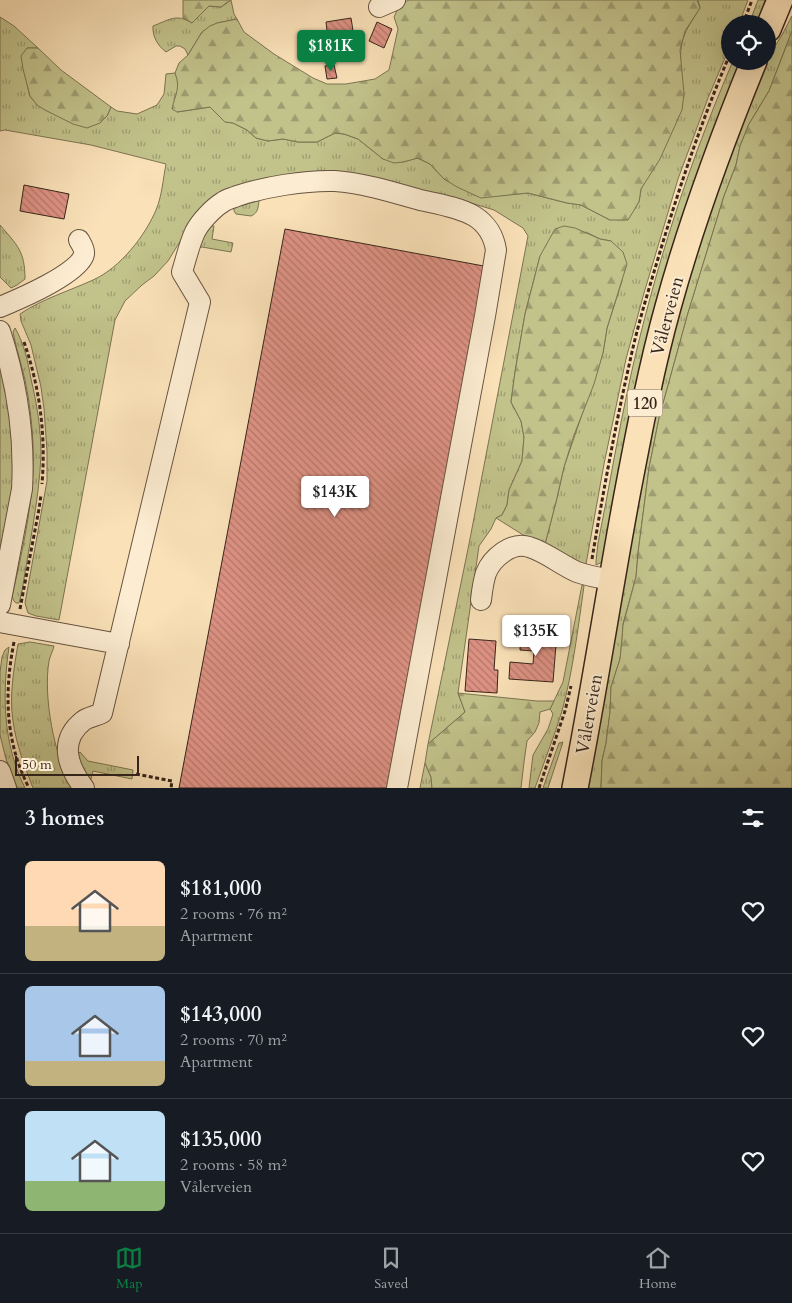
<!DOCTYPE html>
<html lang="en">
<head>
<meta charset="utf-8">
<style>
  body { margin:0; font-family:Cardo,serif; background:#20242c; color:#f1f3f6; height:100vh; display:flex; flex-direction:column; font-size:19px; white-space:nowrap }
  * { box-sizing:border-box; margin:0 }
  p { font-size:16px; color:#9ea1a6 }
  .icon { flex:none; width:28px; height:28px; fill:none; stroke:currentColor; stroke-width:2; stroke-linecap:round; stroke-linejoin:round }
  .map { position:relative; height:788px; overflow:hidden }
  .sheet { display:flex; flex-direction:column; background:#171b24; flex:1 }
  .sheet>* { flex:none }
  .tools { position:absolute; left:721px; top:15px; display:grid; gap:10px }
  .tools a { display:grid; place-items:center; width:55px; height:55px; border-radius:50%; background:#171b24; box-shadow:0 5px 20px #0002; font-size:25px }
  .scale { position:absolute; left:15px; bottom:12px; width:124px; box-sizing:border-box; padding-left:5px; border:2px solid #372519; border-top:0; font-size:14px; line-height:18px; white-space:nowrap; color:#372519; -webkit-text-stroke:4px #fcecd1; paint-order:stroke }
  .price { position:absolute; translate:-50% -42px; padding:0 11px; border-radius:5px; background:#fff; color:#222; font-size:16px; line-height:32px; filter:drop-shadow(0 1px 2px #0008) }
  .price::after { content:''; position:absolute; left:50%; top:30px; width:15px; height:11px; margin-left:-8px; background:inherit; clip-path:polygon(0 0,100% 0,50% 100%) }
  .price.current { background:#0b8043; color:#fff }
  ul { padding:0; list-style:none }
  li { display:flex; align-items:center; gap:15px; height:125px; padding:0 25px }
  li+li { border-top:1px solid #363941 }
  li span { display:grid; place-items:center; flex:none; width:140px; height:100px; border-radius:8px; color:#555 }
  li>.icon { margin-inline-start:auto }
  span .icon { width:60px; height:60px; fill:#fffc; stroke-width:1 }
  li b { font-size:21px }
  h2 { display:flex; justify-content:space-between; align-items:center; height:60px; padding:0 25px; font-size:21px }
  .dock { display:flex; justify-content:space-around; align-items:center; height:70px; border-top:1px solid #363941; background:#171b24; font-size:14px; color:#9ea1a6 }
  .dock a { display:grid; justify-items:center; gap:2px }
  .dock .current { color:#0b8043 }
  .map>svg:first-child { display:block }
  .grass { fill:url(#grass-tufts); stroke:#7c7452 }
  .forest { fill:url(#forest-firs); stroke:#7c7452 }
  .building { fill:url(#building-back-hatch); stroke:#372519 }
  .lines { fill:none; stroke-linecap:round; stroke-linejoin:round }
  .minor-casing { stroke:#685441; stroke-width:22 }
  .major-casing { stroke:#372519; stroke-width:28 }
  .path { stroke:#372519; stroke-width:3; stroke-dasharray:4 2.5; stroke-linecap:butt }
  .minor { stroke:#fcecd1; stroke-width:20 }
  .major { stroke:#fae1b8; stroke-width:25 }
  .labels { text-anchor:middle; stroke-width:4; stroke-linejoin:round; paint-order:stroke }
  .shield { fill:#fcecd1; stroke:#726150; stroke-width:1 }
  .shield-label { font-size:16px; font-weight:bold; fill:#372519 }
  .street-label { font-size:18px; fill:#372519; stroke:#fcecd1 }
</style>
</head>
<body>
<div class="map">
<svg width="792" height="788" viewBox="0 0 792 788">
  <defs>
    <pattern id="grass-tufts" width="24" height="20" patternUnits="userSpaceOnUse" patternTransform="scale(1.25)"><rect width="24" height="20" fill="#c2c28b"/><path d="M3 7l-1-3M5 7V3M7 7l1-3M15 17l-1-3M17 17v-4M19 17l1-3" fill="none" stroke="#9e9d71"/></pattern>
    <pattern id="forest-firs" width="22" height="20" patternUnits="userSpaceOnUse" patternTransform="scale(1.25)"><rect width="22" height="20" fill="#c2c28b"/><path d="M5 1l3.5 6h-7zM16 11l3.5 6h-7z" fill="#9e9d71"/></pattern>
    <pattern id="building-back-hatch" width="6" height="6" patternUnits="userSpaceOnUse" patternTransform="scale(1.25)"><rect width="6" height="6" fill="#de9284"/><path d="M-1 5l2 2M0 0l6 6M5-1l2 2" fill="none" stroke="#b5776b"/></pattern>
  </defs>
  <rect width="100%" height="100%" fill="#fae1b8"/>
  <filter id="stains"><feTurbulence type="fractalNoise" baseFrequency=".004" numOctaves="4"/><feColorMatrix values="0 0 0 0 .2 0 0 0 0 .09 0 0 0 0 .02 0 0 0 .5 -.17"/></filter>
  <radialGradient id="worn" r=".72"><stop offset=".6" stop-color="#630" stop-opacity="0"/><stop offset="1" stop-color="#630" stop-opacity=".3"/></radialGradient>
  <path class="grass" d="M231 0 234 14 237 19 217 23 202 32 188 55 185 49 180 46H176L166 52C158 46 152 36 153 26 169 20 176 13 192 23L209 6 221 7Z
    M698 0H748L739 24H730V46L708 98 678 179 644 293 626 359 604 464 586 564 577 565 544 548 556 502 564 467 603 353 607 328 622 281 611 241 600 239 586 232 540 256 525 314 515 372 511 402 521 421 524 437 522 461 509 490 507 505 502 515 496 518 491 529 479 546 458 693 465 712 428 744 469 544 528 236 523 228 494 210 458 199 331 175 195 217 168 261 154 276 142 285 125 301 115 320 59 620 36 616 28 613 25 603 47 481V451L44 409 41 387 31 345 21 321 20 314C42 299 69 291 93 280 120 268 145 236 156 210 162 196 163 179 166 164L91 145 5 130 0 131V17L14 26 38 48H27C28 59 26 88 30 96 34 103 46 110 52 113L107 116 111 107 117 111 137 114 157 105 164 94 166 74 175 73 178 80V90L174 99 177 112 210 107 225 122 233 123 247 130 256 138 268 141 283 139 298 142H317L335 133 344 134 358 139 383 159 403 162 417 158 430 164 444 179 481 197 528 193 567 203 581 205 610 220 639 202 641 189 645 181 681 69C679 39 684 33 700 8Z
    M758 0H765L758 24H749Z
    M792 16V31L769 91 749 124 740 146 736 165 724 196 688 313 659 418 649 468 638 553 636 577 623 624 622 640 620 659 611 687 610 712 606 743 602 761 601 788H587L654 403 699 237 765 61H768V58L783 33Z
    M733 61H742L606 558 602 562 596 565V561L598 543C609 489 618 433 630 379 654 271 689 163 733 61Z
    M256 199 259 201C258 208 258 213 251 216L236 214 234 211V207Z
    M0 225C17 245 25 251 25 279L17 285 11 288 0 277Z
    M210 226H214L212 239 233 243 231 252 202 247 198 248 206 228Z
    M15 328C24 343 28 362 31 379 37 404 41 429 41 455 39 500 29 546 22 591L19 603H16L14 601 12 597C21 556 31 514 33 472 34 447 32 421 28 396 25 374 17 353 13 332Z
    M0 362 12 416 13 485 0 564Z
    M582 585 584 586C578 628 573 671 562 711 554 737 544 762 535 788H529L533 755 548 729 553 714 550 709 563 682Z
    M30 642 54 646C53 651 50 656 49 661 43 696 54 758 73 788H33C25 767 16 744 13 721 9 696 14 668 18 644Z
    M9 647C2 695 3 744 25 788H18L16 785 6 759 0 735V672L2 657 5 650Z
    M563 742 548 788H543L559 743Z
    M80 752 88 761 133 770 132 779 93 771 90 783 76 756Z
    M425 763 431 777 432 788H420Z"/>
  <path class="forest" d="M183 0H231L221 7 209 6 192 23 183 18Z
    M409 0H697L700 8 685 31 680 50 684 94 682 110 660 159 641 189 639 202 628 220H610L581 205 567 203 528 193 481 198 457 187 444 179 430 164 418 158 403 162 394 163 383 159 358 139 344 134 335 133 317 142H298L283 139 268 141 256 138 247 130 233 123 225 122 210 107 177 112 172 109C175 94 181 89 175 73L179 63 188 55 202 32 210 26 217 23 237 19 244 32 274 54 313 78 327 84H346L375 79 389 70 398 29 394 17 400 4Z
    M792 31V788H601L602 761 606 743 610 712 611 687 620 659 622 640 623 625 636 577 638 553 649 468 659 418 688 313 724 196 736 165 740 146 749 124 769 91Z
    M27 48H38L61 70 111 107 107 116 100 123 87 128 73 124 45 110 37 105 30 96 23 69 21 56Z
    M564 226 575 228 600 239 611 241 623 252 627 264 607 328 603 353 594 384 574 435 564 467 556 502 544 548 496 518 502 515 507 505 509 490 522 461 524 437 521 421 511 402 515 372 525 314 540 256 555 229Z
    M458 693 537 701H554L550 709 540 712 539 723 535 732 527 741 524 762 521 788H432L431 777 425 763 428 744 465 712Z"/>
  <path class="building" d="M351 18 355 43 352 44 353 50 343 51 342 45 329 47 326 22Z
    M377 22 392 29 384 48 369 41Z
    M334 65 337 78 327 79 325 66Z
    M24 185 69 194 64 219 20 211Z
    M285 229 489 267 390 788H179Z
    M521 630 557 632 553 682 509 679 510 662 533 664 534 651 520 650Z
    M469 639 496 641 494 670H498L497 693 465 691Z"/>
  <g class="lines">
    <defs>
      <path id="minor" d="M379 7 395 0
        M0 307C17 300 81 273 84 254 85 249 81 244 79 240
        M0 331C17 383 25 435 22 489L0 605
        M481 600C482 591 483 582 486 573 492 558 512 541 529 547 546 552 561 565 577 572 588 576 600 578 612 580
        M0 622 119 644
        M0 771 6 788
        M84 788C68 767 58 741 83 721 88 717 96 716 102 713L200 302 182 272C186 259 189 245 195 232 200 222 213 208 223 202 227 199 233 198 237 196 264 187 306 180 335 181 363 183 392 192 420 200 438 204 458 207 474 216 487 224 494 237 496 250L485 316 397 788"/>
      <path id="major" d="M768 29 780 0
        M575 788C594 691 609 592 627 495 639 432 651 368 668 307 691 223 721 142 754 61"/>
    </defs>
    <use href="#minor" class="minor-casing"/>
    <use href="#major" class="major-casing"/>
    <path class="path" d="M743 24 752 0
      M24 342C40 388 46 436 42 484
      M592 559C603 493 615 427 630 361 637 328 647 295 657 262 678 191 701 122 730 54
      M20 609 39 509 41 495
      M14 642C4 693 5 741 29 788
      M136 774 172 781 171 788
      M539 788 565 711 571 686"/>
    <use href="#minor" class="minor"/>
    <use href="#major" class="major"/>
  </g>
  <g class="labels">
    <rect class="shield" x="627.5" y="389.5" width="35" height="27" rx="4"/>
    <g class="shield-label">
      <text x="645" y="409">120</text>
    </g>
    <g class="street-label">
      <text transform="translate(667 316) rotate(-75)" y="6">Vålerveien</text>
      <text transform="translate(589 714) rotate(-80)" y="6">Vålerveien</text>
    </g>
  </g>
  <rect width="100%" height="100%" filter="url(#stains)"/>
  <rect width="100%" height="100%" fill="url(#worn)"/>
</svg>
<div class="tools">
<a><svg class="icon" aria-label="locate" viewBox="0 0 24 24"><circle cx="12" cy="12" r="6"/><path d="M12 2v4M12 18v4M2 12h4M18 12h4"/></svg></a>
</div>
<div class="scale">50 m</div>
<b class="price current" style="left:331px;top:72px">$181K</b>
<b class="price" style="left:335px;top:518px">$143K</b>
<b class="price" style="left:536px;top:657px">$135K</b>
</div>
<section class="sheet">
<h2>3 homes<svg class="icon" aria-label="filters" viewBox="0 0 24 24"><path d="M4 7h16M4 17h16"/><circle cx="9" cy="7" r="2"/><circle cx="15" cy="17" r="2"/></svg></h2>
<ul>
<li><span style="background:linear-gradient(#ffd9b3 65%,#c2b280 0)"><svg class="icon" aria-label="home" viewBox="0 0 24 24"><path d="M3 11l9-7 9 7M6 9v11h12V9"/></svg></span><div><b>$181,000</b><p>2 rooms · 76 m²</p><p>Apartment</p></div><svg class="icon" aria-label="heart" viewBox="0 0 24 24"><path d="M12 20l-8-8c-3-5 5-10 8-4 3-6 11-1 8 4z"/></svg></li>
<li><span style="background:linear-gradient(#a9c7e8 75%,#c2b280 0)"><svg class="icon" aria-label="home" viewBox="0 0 24 24"><path d="M3 11l9-7 9 7M6 9v11h12V9"/></svg></span><div><b>$143,000</b><p>2 rooms · 70 m²</p><p>Apartment</p></div><svg class="icon" aria-label="heart" viewBox="0 0 24 24"><path d="M12 20l-8-8c-3-5 5-10 8-4 3-6 11-1 8 4z"/></svg></li>
<li><span style="background:linear-gradient(#bfe0f5 70%,#8fb573 0)"><svg class="icon" aria-label="home" viewBox="0 0 24 24"><path d="M3 11l9-7 9 7M6 9v11h12V9"/></svg></span><div><b>$135,000</b><p>2 rooms · 58 m²</p><p>Vålerveien</p></div><svg class="icon" aria-label="heart" viewBox="0 0 24 24"><path d="M12 20l-8-8c-3-5 5-10 8-4 3-6 11-1 8 4z"/></svg></li>
</ul>
</section>
<nav class="dock">
<a class="current"><svg class="icon" aria-label="map" viewBox="0 0 24 24"><path d="M3 6l6-2 6 2 6-2v14l-6 2-6-2-6 2zM9 4v14M15 6v14"/></svg>Map</a>
<a><svg class="icon" aria-label="saved" viewBox="0 0 24 24"><path d="M7 4h10v16l-5-4-5 4z"/></svg>Saved</a>
<a><svg class="icon" aria-label="home" viewBox="0 0 24 24"><path d="M3 11l9-7 9 7M6 9v11h12V9"/></svg>Home</a>
</nav>
</body>
</html>
